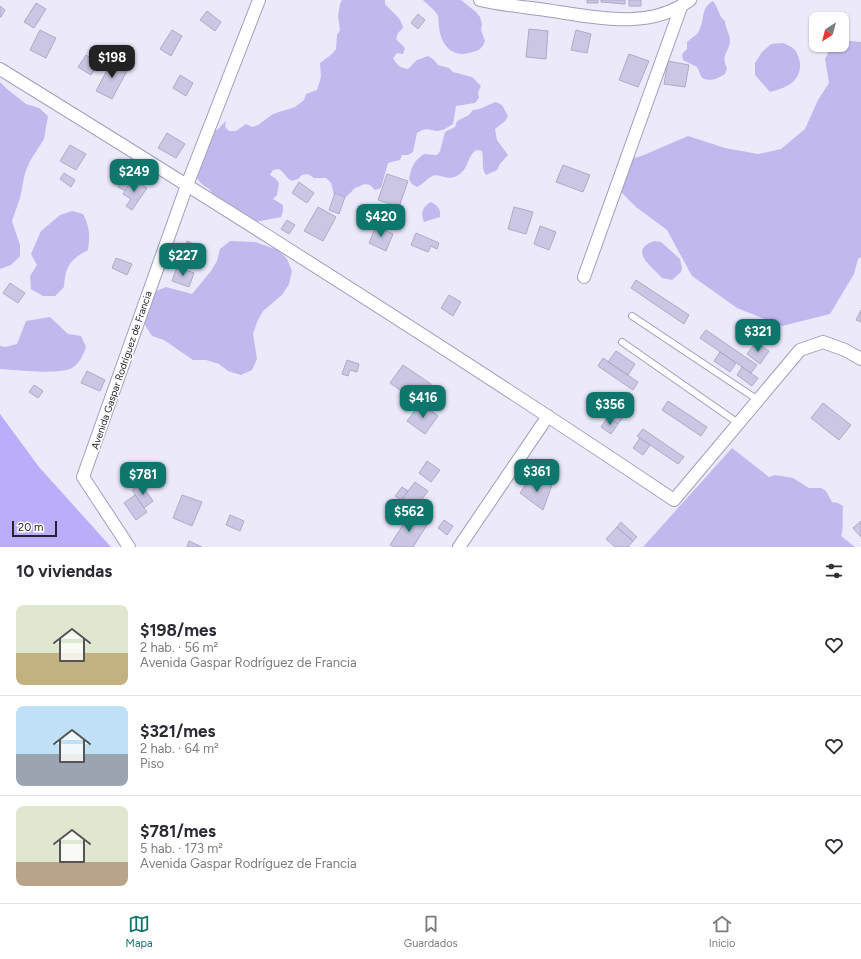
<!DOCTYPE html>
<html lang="es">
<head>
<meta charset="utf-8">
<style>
  body { margin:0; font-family:Figtree,sans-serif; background:#f2f2f3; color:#2b2b33; height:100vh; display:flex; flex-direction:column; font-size:15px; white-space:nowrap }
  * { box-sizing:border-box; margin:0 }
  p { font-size:13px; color:#7c7c81 }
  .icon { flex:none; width:22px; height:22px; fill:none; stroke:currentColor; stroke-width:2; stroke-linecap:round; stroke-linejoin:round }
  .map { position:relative; height:547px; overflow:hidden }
  .side { display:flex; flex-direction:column; background:#fff; flex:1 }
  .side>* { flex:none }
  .needle { width:26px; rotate:216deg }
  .fabs { position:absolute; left:809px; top:12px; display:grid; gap:8px }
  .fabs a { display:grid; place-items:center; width:40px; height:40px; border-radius:8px; background:#fff; box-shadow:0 1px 3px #0004; font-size:20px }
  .scale { position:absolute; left:12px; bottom:10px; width:45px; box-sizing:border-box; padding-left:4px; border:2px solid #26242f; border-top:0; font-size:11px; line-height:14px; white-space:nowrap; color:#26242f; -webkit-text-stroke:3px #fff; paint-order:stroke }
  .price { position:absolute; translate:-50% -34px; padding:0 9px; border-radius:8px; background:#0f766e; color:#fff; font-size:13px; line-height:26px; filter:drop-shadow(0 1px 2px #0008) }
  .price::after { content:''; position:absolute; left:50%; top:24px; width:12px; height:9px; margin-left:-6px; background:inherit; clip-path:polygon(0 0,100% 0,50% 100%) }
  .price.active { background:#222; color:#fff }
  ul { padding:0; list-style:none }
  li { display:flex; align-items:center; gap:12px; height:100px; padding:0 16px }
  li+li { border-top:1px solid #e1e1e2 }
  li span { display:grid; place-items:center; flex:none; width:112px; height:80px; border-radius:8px; color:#555 }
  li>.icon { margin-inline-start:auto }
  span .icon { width:48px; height:48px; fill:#fffc; stroke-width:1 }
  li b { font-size:17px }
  h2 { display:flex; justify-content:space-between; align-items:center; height:48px; padding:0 16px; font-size:17px }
  .dock { display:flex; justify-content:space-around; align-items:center; height:56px; border-top:1px solid #e1e1e2; background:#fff; font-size:11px; color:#7c7c81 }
  .dock a { display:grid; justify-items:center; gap:2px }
  .dock .active { color:#0f766e }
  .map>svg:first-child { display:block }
  .green { fill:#c1b8ee }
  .water { fill:#bcadfa }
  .building { fill:#cac6e3; stroke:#afabc7 }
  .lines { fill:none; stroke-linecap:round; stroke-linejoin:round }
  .service-casing { stroke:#a29eba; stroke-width:8 }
  .minor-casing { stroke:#a29eba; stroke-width:14 }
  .service { stroke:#fff; stroke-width:6 }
  .minor { stroke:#fff; stroke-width:12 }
  .labels { text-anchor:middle; stroke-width:3.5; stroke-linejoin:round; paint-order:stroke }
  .street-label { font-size:10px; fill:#26242f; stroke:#fff }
</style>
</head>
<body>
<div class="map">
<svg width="861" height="547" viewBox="0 0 861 547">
  <rect width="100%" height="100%" fill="#ece9fb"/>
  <path class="green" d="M342 0H385V4C392 13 401 16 403 28L398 33 396 39 405 48 403 54 397 53 393 58C397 65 400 68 408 69L417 60 428 56 434 60 438 65 449 68 453 72 472 77 481 86 478 92 479 98 475 103 456 106 453 124C448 127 443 131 437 131 427 130 427 127 417 133L413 152 408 155H402L400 160 388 163 381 188 375 190 370 185 365 184 355 188 346 197 334 195 331 183 326 178H314L308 174 302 175 298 179 292 181C286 178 285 173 279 169L273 170 270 175 275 178 279 183 277 195 273 199 283 205V211L281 217 255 222 214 196C208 183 199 188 195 172L210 132 217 130 226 121 225 127 229 131H236L246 124 252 127 258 125 273 114 295 107 304 100 306 94 317 90 321 77 320 63 332 54 336 49 337 35 340 30 338 16 340 4Z
    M423 0H461L476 12 480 17 482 24 481 30 485 41C482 50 477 51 469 53 450 58 440 42 439 26 438 22 439 20 438 16 435 10 428 5 423 0Z
    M713 1C719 8 718 16 725 21 725 28 730 34 730 40 730 52 720 54 727 68L725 74C717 79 711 82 702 78L697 67 683 60 682 54 687 49V42C690 39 694 37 697 34 706 22 699 9 713 1Z
    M842 40 861 42V257L858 259 854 274 830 314 782 326 737 308 692 276 667 230 636 207 617 188 618 163 644 155 688 136 725 148 758 154 781 149 805 129 818 100 829 83 825 59 832 45H842Z
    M783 43C786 45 791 46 794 49 797 52 799 58 800 63 801 82 786 88 770 92L755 75V63L762 52 771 44Z
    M0 82 7 89 26 104 39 108 48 116 44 139 30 161 25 173 20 198 12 221 20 245V256L11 265 0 269Z
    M496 102 502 105 508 116 505 121 495 129 497 140 508 155 500 164 497 170 486 175C481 168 484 159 482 151L476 150C467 157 469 166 461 173 448 184 441 172 432 176 427 179 423 184 417 187L412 184 409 179C412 166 413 162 424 154L437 155 440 151 445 132 455 127 457 121 469 115 473 110C481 110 488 104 496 102Z
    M431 202C438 206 441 209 440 217L424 222C420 213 423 206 431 202Z
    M72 211 83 214C90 228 90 235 88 250 70 259 65 267 64 287L55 296H43L31 289 30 276 37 265 31 254 41 231 60 215Z
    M230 241 255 242 278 250 287 259 292 271 289 284 282 295 263 311 257 322 253 334 257 359 252 370 241 375 228 371 219 364 206 360H193L164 340 152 336 145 325 141 313 154 292 166 287 192 294 211 271 217 261 220 249Z
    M654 241 661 242 680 259 682 268 681 272 672 280 662 278C653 267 627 251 654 241Z
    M50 317 68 334 81 336 86 347C83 355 80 363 72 368 58 375 17 370 0 369V346L5 347 17 344 26 321Z
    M732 448 769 477 775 475 793 478 809 488H821L826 491 832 502 838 503 843 506C842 516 844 527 841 536L855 547H643Z"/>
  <path class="water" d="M0 414 39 467 111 547H0Z"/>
  <path class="building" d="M587 0H598V3H587Z
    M601 0H625V4L601 2Z
    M629 0H641V6H629Z
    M36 3 46 9 34 28 24 22Z
    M0 6 5 10 1 17H0Z
    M207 11 221 22 215 31 200 20Z
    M418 14 425 20 418 29 411 23Z
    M529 29 548 31 546 59 526 57Z
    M40 30 56 38 46 58 30 50Z
    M172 30 182 36 171 56 160 49Z
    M576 30 591 34 587 53 571 50Z
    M629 54 649 61 638 87 619 80Z
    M86 55 99 63 91 75 78 67Z
    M113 59 129 67 112 99 96 91Z
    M668 61 689 65 685 87 664 84Z
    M180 75 193 83 186 96 173 88Z
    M167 133 185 144 176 158 158 148Z
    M70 145 86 154 76 170 60 161Z
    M563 165 590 175 583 192 556 182Z
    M130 168 137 173 125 191 118 187Z
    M64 173 75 180 71 187 60 179Z
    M387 174 408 181 399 207 378 200Z
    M133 179 147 188 132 210 126 206 131 199 123 194Z
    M299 182 314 193 307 203 292 193Z
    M335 193 345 197 339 214 329 210Z
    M318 207 336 217 323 241 304 231Z
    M514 207 533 212 526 234 508 229Z
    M287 220 295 225 289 234 281 229Z
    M376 226 393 234 386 251 369 243Z
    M540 226 556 232 549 250 534 244Z
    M416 233 439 243 437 249 431 246 428 252 411 245Z
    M187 241 203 248 200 258 183 251Z
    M183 251 200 258 196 267 179 260Z
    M116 258 132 264 127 275 112 268Z
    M177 267 194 273 189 287 172 281Z
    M636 280 689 315 684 324 631 288Z
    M10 283 25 293 18 303 3 293Z
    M449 295 461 302 453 316 441 308Z
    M861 310V322L856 320Z
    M762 320 779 329 770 343 754 334Z
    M706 330 757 365 751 373 700 338Z
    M756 342 769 351 760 364 747 354Z
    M616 351 635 364 628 375 608 362Z
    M720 352 736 363 730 372 714 361Z
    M603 358 638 382 633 390 598 366Z
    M347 360 359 364 357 372 350 370 348 376 342 374Z
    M403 365 431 384 418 402 390 383Z
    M742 367 758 378 752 386 737 375Z
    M87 371 105 380 100 391 81 383Z
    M34 385 43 391 38 398 29 392Z
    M592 394 624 416 618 424 586 403Z
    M668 401 707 427 701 436 662 410Z
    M421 403 438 416 425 434 407 421Z
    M823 403 851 425 839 440 811 418Z
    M608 417 618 424 611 434 601 427Z
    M643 429 684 457 678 464 637 436Z
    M640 438 650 445 643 455 633 448Z
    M427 461 440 470 431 482 419 473Z
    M545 480 552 485 543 510 520 493 528 481 539 488Z
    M415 482 428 491 414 510 401 500Z
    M141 484 153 501 144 508 132 490Z
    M402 487 408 491 401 500 395 496Z
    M135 495 147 512 136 520 124 503Z
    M182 495 202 502 192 526 173 518Z
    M410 514 427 525 413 547H394L390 545Z
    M230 515 244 521 240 531 226 525Z
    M444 520 453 526 447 535 438 528Z
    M861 521V537L853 528Z
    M621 522 637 537 633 541 617 527Z
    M617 527 633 541 628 547H615L606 539Z
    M189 541 202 547H187Z"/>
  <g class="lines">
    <defs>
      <path id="service" d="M632 316 758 400
        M622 342 738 423"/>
      <path id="minor" d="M480 0C501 5 524 7 546 10 594 17 649 31 690 0
        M0 69C227 209 452 351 674 500L800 350 823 342 845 350 861 359
        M584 277 681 7
        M129 547 83 477 187 185 259 0
        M459 547 548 416"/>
    </defs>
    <use href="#service" class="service-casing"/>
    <use href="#minor" class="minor-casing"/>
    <use href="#service" class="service"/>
    <use href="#minor" class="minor"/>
  </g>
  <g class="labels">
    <g class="street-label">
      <text transform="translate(121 370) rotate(-71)" y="4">Avenida Gaspar Rodríguez de Francia</text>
    </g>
  </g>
</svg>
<div class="fabs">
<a><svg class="needle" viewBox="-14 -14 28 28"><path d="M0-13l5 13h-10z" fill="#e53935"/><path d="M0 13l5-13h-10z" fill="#7c7c81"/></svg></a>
</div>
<div class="scale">20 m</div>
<b class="price active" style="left:112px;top:79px">$198</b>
<b class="price" style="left:134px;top:193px">$249</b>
<b class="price" style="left:381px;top:238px">$420</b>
<b class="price" style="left:183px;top:277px">$227</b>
<b class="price" style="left:758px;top:353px">$321</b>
<b class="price" style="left:423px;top:419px">$416</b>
<b class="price" style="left:610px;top:426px">$356</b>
<b class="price" style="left:537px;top:493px">$361</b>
<b class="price" style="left:143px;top:496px">$781</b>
<b class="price" style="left:409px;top:533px">$562</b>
</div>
<section class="side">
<h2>10 viviendas<svg class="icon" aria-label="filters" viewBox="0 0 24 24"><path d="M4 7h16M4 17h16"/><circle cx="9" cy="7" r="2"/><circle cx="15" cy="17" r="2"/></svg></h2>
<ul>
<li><span style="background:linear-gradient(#dfe7d0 60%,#c2b280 0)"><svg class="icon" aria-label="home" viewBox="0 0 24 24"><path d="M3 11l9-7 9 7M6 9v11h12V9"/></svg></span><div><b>$198/mes</b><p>2 hab. · 56 m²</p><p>Avenida Gaspar Rodríguez de Francia</p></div><svg class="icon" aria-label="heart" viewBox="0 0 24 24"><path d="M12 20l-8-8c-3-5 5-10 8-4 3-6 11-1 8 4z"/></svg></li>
<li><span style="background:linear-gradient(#bfe0f5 60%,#9aa5b1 0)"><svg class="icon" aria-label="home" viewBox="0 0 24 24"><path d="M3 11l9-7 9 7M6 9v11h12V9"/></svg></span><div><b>$321/mes</b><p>2 hab. · 64 m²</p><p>Piso</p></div><svg class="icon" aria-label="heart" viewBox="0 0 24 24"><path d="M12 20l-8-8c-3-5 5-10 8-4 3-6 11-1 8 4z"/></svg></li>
<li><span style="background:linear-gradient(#dfe7d0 70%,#b9a48a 0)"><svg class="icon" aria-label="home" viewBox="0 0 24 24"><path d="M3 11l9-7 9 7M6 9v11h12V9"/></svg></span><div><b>$781/mes</b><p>5 hab. · 173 m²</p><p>Avenida Gaspar Rodríguez de Francia</p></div><svg class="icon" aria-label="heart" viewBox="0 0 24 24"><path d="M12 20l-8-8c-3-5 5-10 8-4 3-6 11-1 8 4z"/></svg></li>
</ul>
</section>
<nav class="dock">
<a class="active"><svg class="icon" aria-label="map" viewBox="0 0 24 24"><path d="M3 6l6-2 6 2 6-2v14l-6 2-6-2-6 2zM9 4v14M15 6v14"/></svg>Mapa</a>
<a><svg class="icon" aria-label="saved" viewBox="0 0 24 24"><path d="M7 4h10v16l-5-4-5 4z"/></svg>Guardados</a>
<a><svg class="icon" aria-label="home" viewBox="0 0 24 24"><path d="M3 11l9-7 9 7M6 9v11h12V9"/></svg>Inicio</a>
</nav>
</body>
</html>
